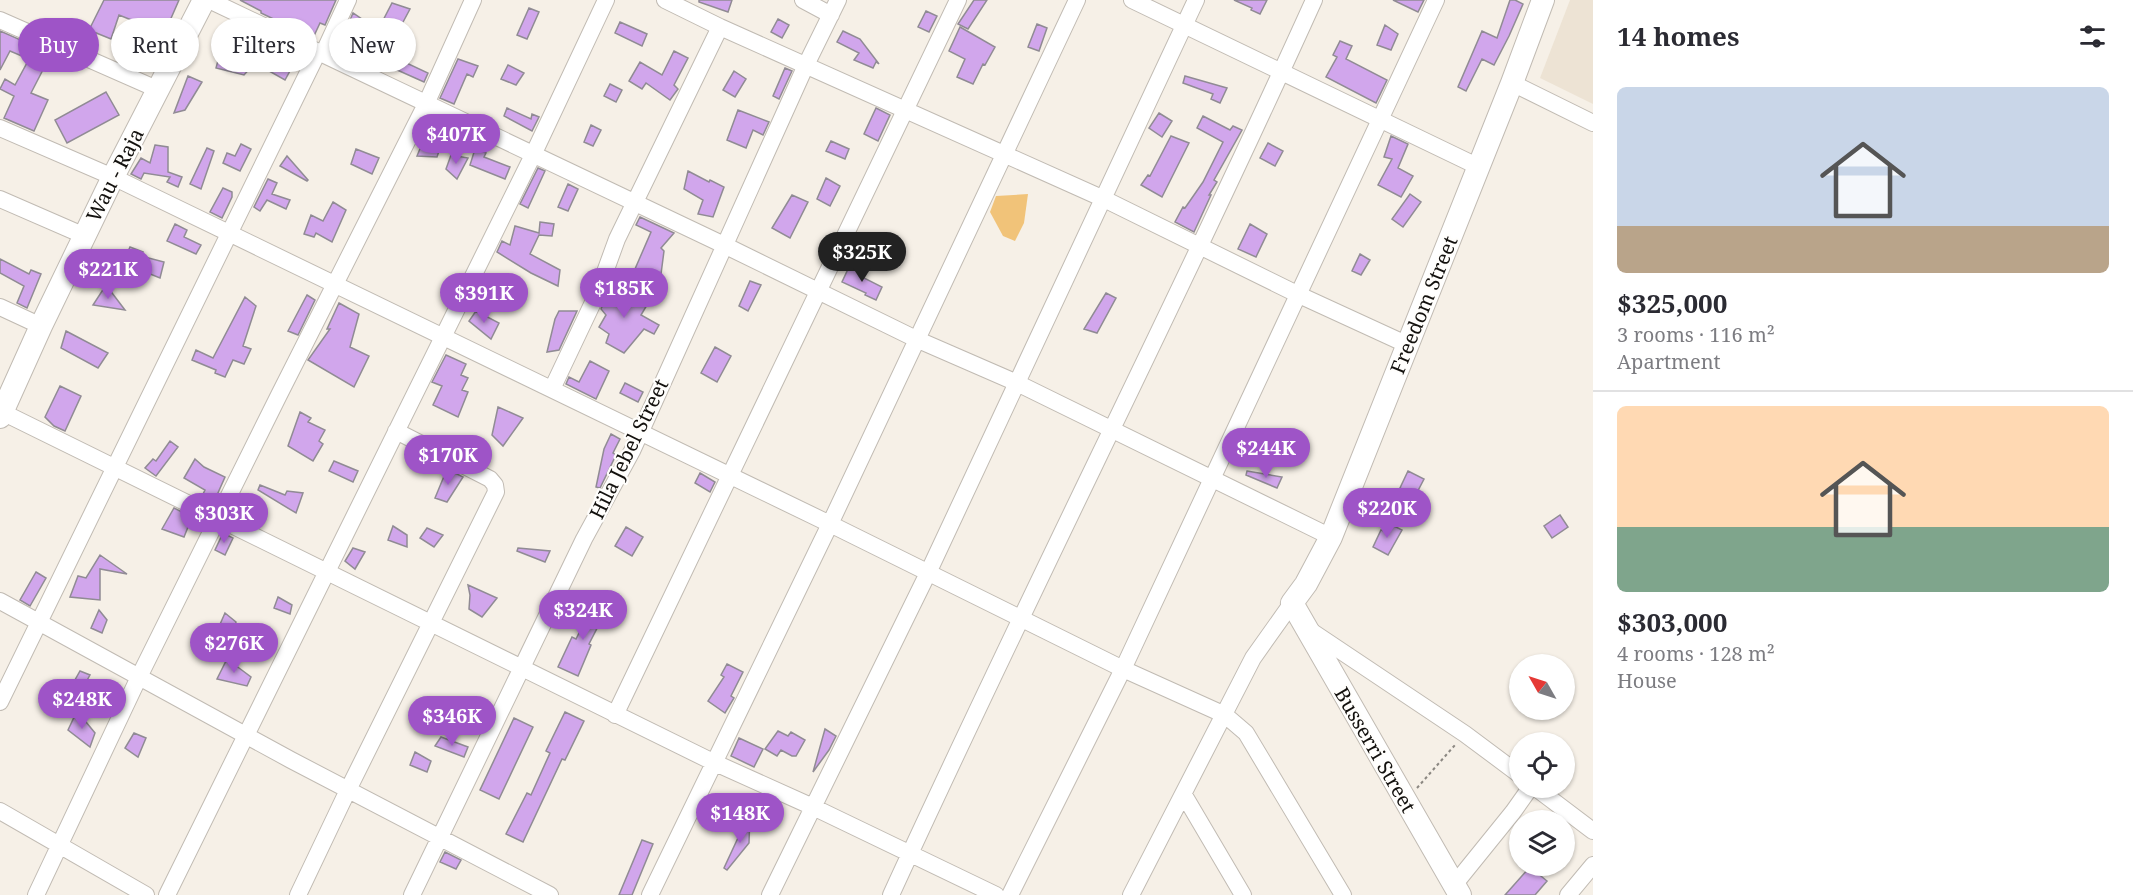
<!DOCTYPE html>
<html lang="en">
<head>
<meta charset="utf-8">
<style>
  body { margin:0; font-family:"Noto Serif",serif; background:#f7f7f7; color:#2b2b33; height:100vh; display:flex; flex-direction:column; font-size:22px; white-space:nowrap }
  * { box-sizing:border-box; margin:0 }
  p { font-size:20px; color:#7c7c81 }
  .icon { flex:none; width:33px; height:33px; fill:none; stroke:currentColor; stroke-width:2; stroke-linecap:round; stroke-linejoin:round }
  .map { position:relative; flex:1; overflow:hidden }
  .side { display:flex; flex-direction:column; background:#fff; width:540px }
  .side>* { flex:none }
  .banner { position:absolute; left:18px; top:18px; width:570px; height:54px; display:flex; gap:12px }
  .needle { width:39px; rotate:309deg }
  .buttons { position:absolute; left:1509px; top:654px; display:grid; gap:12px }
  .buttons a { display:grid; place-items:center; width:66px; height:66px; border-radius:50%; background:#fff; box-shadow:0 2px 4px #0004; font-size:30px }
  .price { position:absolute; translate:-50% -51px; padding:0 14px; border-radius:21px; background:#9e54c7; color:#fff; font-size:20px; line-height:39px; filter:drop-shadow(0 2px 3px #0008) }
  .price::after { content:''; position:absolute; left:50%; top:36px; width:18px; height:14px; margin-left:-9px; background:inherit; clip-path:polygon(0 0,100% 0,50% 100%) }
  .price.active { background:#222; color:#fff }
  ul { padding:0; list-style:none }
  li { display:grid; align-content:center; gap:12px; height:318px; padding:0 24px }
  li+li { border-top:2px solid #e1e1e2 }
  li span { display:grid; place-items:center; height:186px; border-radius:9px; color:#555 }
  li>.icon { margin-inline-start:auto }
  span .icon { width:108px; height:108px; fill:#fffc; stroke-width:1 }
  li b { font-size:26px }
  h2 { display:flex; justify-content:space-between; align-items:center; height:72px; padding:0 24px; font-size:26px }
  .chip { padding:0 21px; border-radius:27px; background:#fff; box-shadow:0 2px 4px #0004; font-size:21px; line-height:54px }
  .chip.active { background:#9e54c7; color:#fff }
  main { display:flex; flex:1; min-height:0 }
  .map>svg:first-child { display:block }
  .built { fill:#ede3d4 }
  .green { fill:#f1c379 }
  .building { fill:#d1a6ec; stroke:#908b94; stroke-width:1.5 }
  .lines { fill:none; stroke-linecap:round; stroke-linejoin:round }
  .minor-casing { stroke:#c1bbb3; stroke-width:18 }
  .major-casing { stroke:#c1bbb3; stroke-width:24 }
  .path { stroke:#8c8882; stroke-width:2; stroke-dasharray:3 3; stroke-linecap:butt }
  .minor { stroke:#fff; stroke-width:16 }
  .major { stroke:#fff; stroke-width:22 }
  .labels { text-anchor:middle; stroke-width:4.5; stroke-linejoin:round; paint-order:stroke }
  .street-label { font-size:20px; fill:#13110e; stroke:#fffefc }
</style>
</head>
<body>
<main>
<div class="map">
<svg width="1593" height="895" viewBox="0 0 1593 895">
  <rect width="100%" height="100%" fill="#f6f0e7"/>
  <path class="built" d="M1570 0H1593V104L1540 78Z"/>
  <path class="green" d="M1028 194 1024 223 1015 241 1003 236 990 212 996 196Z"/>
  <path class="building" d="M104 0H179L158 48 156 47 151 57 142 52 154 31 144 25 119 15 111 39 89 30Z
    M240 0H336L325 25 320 23 313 38 261 13V11Z
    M699 0H732L728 12 699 2Z
    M974 0H987L968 29 958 24Z
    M1234 0H1267L1260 14 1251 10 1252 8Z
    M1393 0H1424L1418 12Z
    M1510 0H1515L1523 4 1509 36 1494 65 1482 59 1466 91 1458 87 1482 31 1497 38Z
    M392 3 410 9 387 52 346 30 353 13 378 30Z
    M529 8 539 12 527 39 517 35Z
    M926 11 937 16 929 32 918 27Z
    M778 19 789 25 782 38 771 32Z
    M620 22 647 34 642 46 615 33Z
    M1037 24 1047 28 1039 51 1028 47Z
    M1385 25 1398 34 1391 50 1377 45Z
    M960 27 995 47 985 65 983 64 973 84 957 77 965 59 949 51Z
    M0 31 32 45 30 49 49 58 31 93 48 100 34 131 4 118 14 96 0 89 5 79 15 85 29 59 10 51 0 70Z
    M843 31 860 39 879 64 876 62 873 68 854 60 859 53 837 42Z
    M257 34 260 36 258 50 291 69 285 80 255 63 244 75 216 68 220 53 236 60Z
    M1340 41 1352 46 1346 59 1387 80 1376 103 1326 77 1337 57 1333 55Z
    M674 51 688 58 674 85 678 89 670 100 646 83 642 89 629 81 640 62 662 75Z
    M398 59 428 73 424 82 395 69Z
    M458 59 478 66 473 77 467 74 454 104 440 98Z
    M508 65 524 73 516 85 501 79Z
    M785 68 792 71 779 99 773 96Z
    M734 71 746 79 735 97 723 90Z
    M188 76 202 82 185 110 174 113Z
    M1185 76 1227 88 1220 103 1211 99 1213 94 1183 83Z
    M610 84 622 90 616 102 604 96Z
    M106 92 119 115 67 143 55 120Z
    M507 108 531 119 532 114 539 117 532 131 504 116Z
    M876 108 890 115 878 141 864 134Z
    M738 110 769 122 763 135 753 130 746 148 727 140Z
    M1159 113 1172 121 1162 137 1149 128Z
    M1203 116 1230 130 1233 126 1242 130 1214 180 1217 182 1209 195H1211L1194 232 1175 222 1183 207 1185 208 1203 182 1223 142 1197 128Z
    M591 125 601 130 593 146 584 142Z
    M1171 136 1189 143 1162 197 1141 185 1148 175 1150 176Z
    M1391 136 1408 144 1398 168 1413 176 1401 197 1378 185 1392 159 1384 157Z
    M424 139 440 148 437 157 417 156Z
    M831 141 849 149 845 159 826 151Z
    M1268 143 1283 151 1275 166 1260 158Z
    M241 144 251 149 240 171 223 163 227 153 235 156Z
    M155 145 168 147V172L182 177 178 187 167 182 170 177 144 173 141 179 131 174 141 158 150 163Z
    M207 148 214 151 201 189 190 184Z
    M356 149 379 158 372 174 351 164Z
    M475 149 486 153 484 157 510 167 505 179 470 165Z
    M451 155 468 158 457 179 446 169Z
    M287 156 308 180 307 181 280 166Z
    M538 168 545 171 528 208 520 204Z
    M688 171 709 182 710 180 724 187 713 217 698 214 703 200 684 189Z
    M826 178 840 186 830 206 817 199Z
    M268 179 277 183 272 194 290 200 286 209 267 200 260 211 254 207Z
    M568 184 578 189 568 211 558 207Z
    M223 188 232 192V197L222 218 210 212Z
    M1410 194 1421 202 1403 227 1392 219Z
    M792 195 808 202 790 238 772 228Z
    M333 202 346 210 332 242 316 233 314 237 304 234 311 215 323 221Z
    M640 217 674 233 661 248 664 251 661 274 635 269 651 232 636 225Z
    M540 222 554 224 552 236 539 235 530 254 560 270 558 286 531 273 497 252 502 241 510 245 515 226 539 233Z
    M175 224 187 230 184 237 201 245 196 254 167 241Z
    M1250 224 1267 234 1256 257 1238 249Z
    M853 243 864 247 857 262 847 258Z
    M130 247 143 252 141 256 164 262 160 278 123 263Z
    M1360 254 1370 260 1361 275 1352 271Z
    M0 259 29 274 31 270 41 274 27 308 17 303 24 286 0 273Z
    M849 267 862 272 860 276 882 287 876 300 865 295 866 293 842 282Z
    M750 281 761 285 748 311 739 306Z
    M612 284 647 305 641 315 659 325 654 334 644 329 624 353 606 343 609 334 599 327 606 315 601 309Z
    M106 285 125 310 93 305Z
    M1106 293 1116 298 1097 333 1084 329Z
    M307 295 315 300 298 335 288 331Z
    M245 297 256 306 243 346 251 349 244 364 233 360 225 377 215 373 216 370 192 360 196 350 213 358Z
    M339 303 359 314 350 347 369 356 354 387 308 360 330 329H327Z
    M476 311 499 323 491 339 469 321Z
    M559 311H577L559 350 547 352 555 319Z
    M66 331 108 353 98 368 61 348Z
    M715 347 731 356 717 382 701 373Z
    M446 355 466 364 461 375 468 378 462 390 468 392 458 417 433 405 442 386 432 382Z
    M590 361 609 371 596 399 566 384 569 377 579 382Z
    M625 383 643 392 638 402 620 393Z
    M60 386 81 396 65 431 54 426 45 417Z
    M498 407 523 418 503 446 492 435Z
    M300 412 311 418 308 422 325 430 319 441 323 444 313 461 288 446Z
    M611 434 620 439 613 453 616 455 600 488 596 487 604 449Z
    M170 441 178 447 156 476 145 468 153 459 156 461Z
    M195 459 204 467 225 477 213 504 201 498 205 490 184 478Z
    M334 461 358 471 353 482 329 471Z
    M447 469 463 477 447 502 435 498Z
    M1247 471 1282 477 1277 488 1246 475Z
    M1408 471 1424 479 1411 504 1400 499 1404 490 1400 488Z
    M700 473 715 482 710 492 695 483Z
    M260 485 285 495 287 491 303 493 296 513 258 490Z
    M246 501 262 504 256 516 241 510Z
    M174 508 192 517 184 537 162 529Z
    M1560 515 1568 527 1552 538 1544 526Z
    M1388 523 1402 530 1388 555 1373 547 1381 530 1384 531Z
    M393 526 407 535V547L388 540Z
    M626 527 643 537 632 556 615 546Z
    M427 528 443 535 434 547 420 538Z
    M223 533 233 538 225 555 215 550Z
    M353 548 365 552 355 569 345 561Z
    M518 548 550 551 545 562 517 551Z
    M100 555 127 574 100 569V600L70 597 78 576 86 578Z
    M36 572 46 578 30 606 20 600Z
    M468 585 497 598 482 617 469 609 470 595Z
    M278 597 292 605 290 614 274 608Z
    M595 601 608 607 589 644 591 645 578 676 558 667 572 637 576 639Z
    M99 610 107 620 102 633 91 628Z
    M225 613 236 622 230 647 214 638Z
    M227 659 251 677 247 686 217 679Z
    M727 664 743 672 731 696 734 698 725 713 708 701 724 677 721 675Z
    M80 671 90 675 77 698 114 706 112 709 77 711 78 709 56 702 62 691 67 694Z
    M77 711 95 733 90 747 68 730Z
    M565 712 584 721 565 760 562 759 523 842 506 834 527 793 531 795 550 753 546 751Z
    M514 718 533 727 499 799 480 790Z
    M825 729 836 736 829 750 813 772Z
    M778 731 788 736 791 732 805 740 796 756H792L781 750 777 756 765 749Z
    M134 733 146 738 138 757 125 748Z
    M441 737 468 747 464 757 435 746Z
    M739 738 763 749 754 767 731 756Z
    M415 752 431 761 427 772 410 765Z
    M750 812 749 843 727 870 724 868Z
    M642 840 653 844 632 895H619Z
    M445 852 461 860 456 869 440 862Z
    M1530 867 1547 881 1535 895H1505Z"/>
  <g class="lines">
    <defs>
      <path id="minor" d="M209 0 726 246 916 339 1017 383 1331 537
        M665 0 720 27 1104 199 1297 294 1408 345
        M803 0 831 15
        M1132 0 1479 167
        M0 20 159 90
        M323 54 348 0
        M1512 83 1593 123
        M0 128 113 177 830 524 1123 669 1225 715 1246 733 1343 895
        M0 199 85 236
        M0 307 41 326
        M552 389 597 294 617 239 720 27
        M0 411 713 762 813 807 996 895
        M0 601 291 760 550 895
        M1311 631 1465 734 1520 775
        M0 702 318 52
        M615 715 958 0
        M1536 788 1593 831
        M1184 795 1243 895
        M0 811 146 895
        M1454 885 1513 812 1530 788
        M36 895 139 677 279 395 426 104 473 0
        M167 895 533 155 606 0
        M298 895 348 790 496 492 495 485 490 479 396 431
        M412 895 584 539 632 451 806 65 838 0
        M650 895 830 524 1077 0
        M770 895 928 573 1196 0
        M891 895C1028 595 1178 301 1314 0
        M1010 895 1123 669 1436 0
        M1131 895 1253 658 1292 603
        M1568 895 1593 865"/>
      <path id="major" d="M0 417 41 326 113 177 204 0
        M1460 895 1292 603 1306 584 1331 537 1512 83 1543 0"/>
    </defs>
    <use href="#minor" class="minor-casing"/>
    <use href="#major" class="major-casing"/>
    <path class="path" d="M1417 788 1455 745"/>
    <use href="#minor" class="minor"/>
    <use href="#major" class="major"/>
  </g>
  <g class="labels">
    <g class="street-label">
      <text transform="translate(115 175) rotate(-63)" y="7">Wau - Raja</text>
      <text transform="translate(1424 305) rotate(-68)" y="7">Freedom Street</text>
      <text transform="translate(629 449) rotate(-64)" y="7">Hila Jebel Street</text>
      <text transform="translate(1375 750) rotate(60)" y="7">Busserri Street</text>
    </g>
  </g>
</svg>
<div class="buttons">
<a><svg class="needle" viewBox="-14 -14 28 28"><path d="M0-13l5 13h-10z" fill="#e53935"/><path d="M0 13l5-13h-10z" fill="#7c7c81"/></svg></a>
<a><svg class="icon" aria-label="locate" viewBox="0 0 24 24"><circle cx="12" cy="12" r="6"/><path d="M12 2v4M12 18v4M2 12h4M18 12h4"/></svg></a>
<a><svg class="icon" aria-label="layers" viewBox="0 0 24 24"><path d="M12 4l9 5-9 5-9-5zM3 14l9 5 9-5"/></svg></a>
</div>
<b class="price" style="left:456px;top:165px">$407K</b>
<b class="price active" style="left:862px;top:283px">$325K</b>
<b class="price" style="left:108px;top:300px">$221K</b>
<b class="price" style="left:624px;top:319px">$185K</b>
<b class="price" style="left:484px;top:324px">$391K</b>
<b class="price" style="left:1266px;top:479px">$244K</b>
<b class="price" style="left:448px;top:486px">$170K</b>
<b class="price" style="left:1387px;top:539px">$220K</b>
<b class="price" style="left:224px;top:544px">$303K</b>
<b class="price" style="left:583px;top:641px">$324K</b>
<b class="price" style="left:234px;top:674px">$276K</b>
<b class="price" style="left:82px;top:730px">$248K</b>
<b class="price" style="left:452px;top:747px">$346K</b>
<b class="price" style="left:740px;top:844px">$148K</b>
<div class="banner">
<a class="chip active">Buy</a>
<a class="chip">Rent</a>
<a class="chip">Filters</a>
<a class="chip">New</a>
</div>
</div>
<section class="side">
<h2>14 homes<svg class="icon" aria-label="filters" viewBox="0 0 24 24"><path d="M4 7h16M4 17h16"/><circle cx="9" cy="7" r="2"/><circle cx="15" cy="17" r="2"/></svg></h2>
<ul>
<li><span style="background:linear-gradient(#c9d6e8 75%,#b9a48a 0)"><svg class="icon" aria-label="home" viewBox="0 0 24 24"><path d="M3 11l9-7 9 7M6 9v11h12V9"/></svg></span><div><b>$325,000</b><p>3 rooms · 116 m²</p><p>Apartment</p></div></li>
<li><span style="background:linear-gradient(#ffd9b3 65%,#7fa58c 0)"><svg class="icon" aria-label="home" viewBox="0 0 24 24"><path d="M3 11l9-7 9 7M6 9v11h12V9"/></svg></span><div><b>$303,000</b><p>4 rooms · 128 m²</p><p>House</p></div></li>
</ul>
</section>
</main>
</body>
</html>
